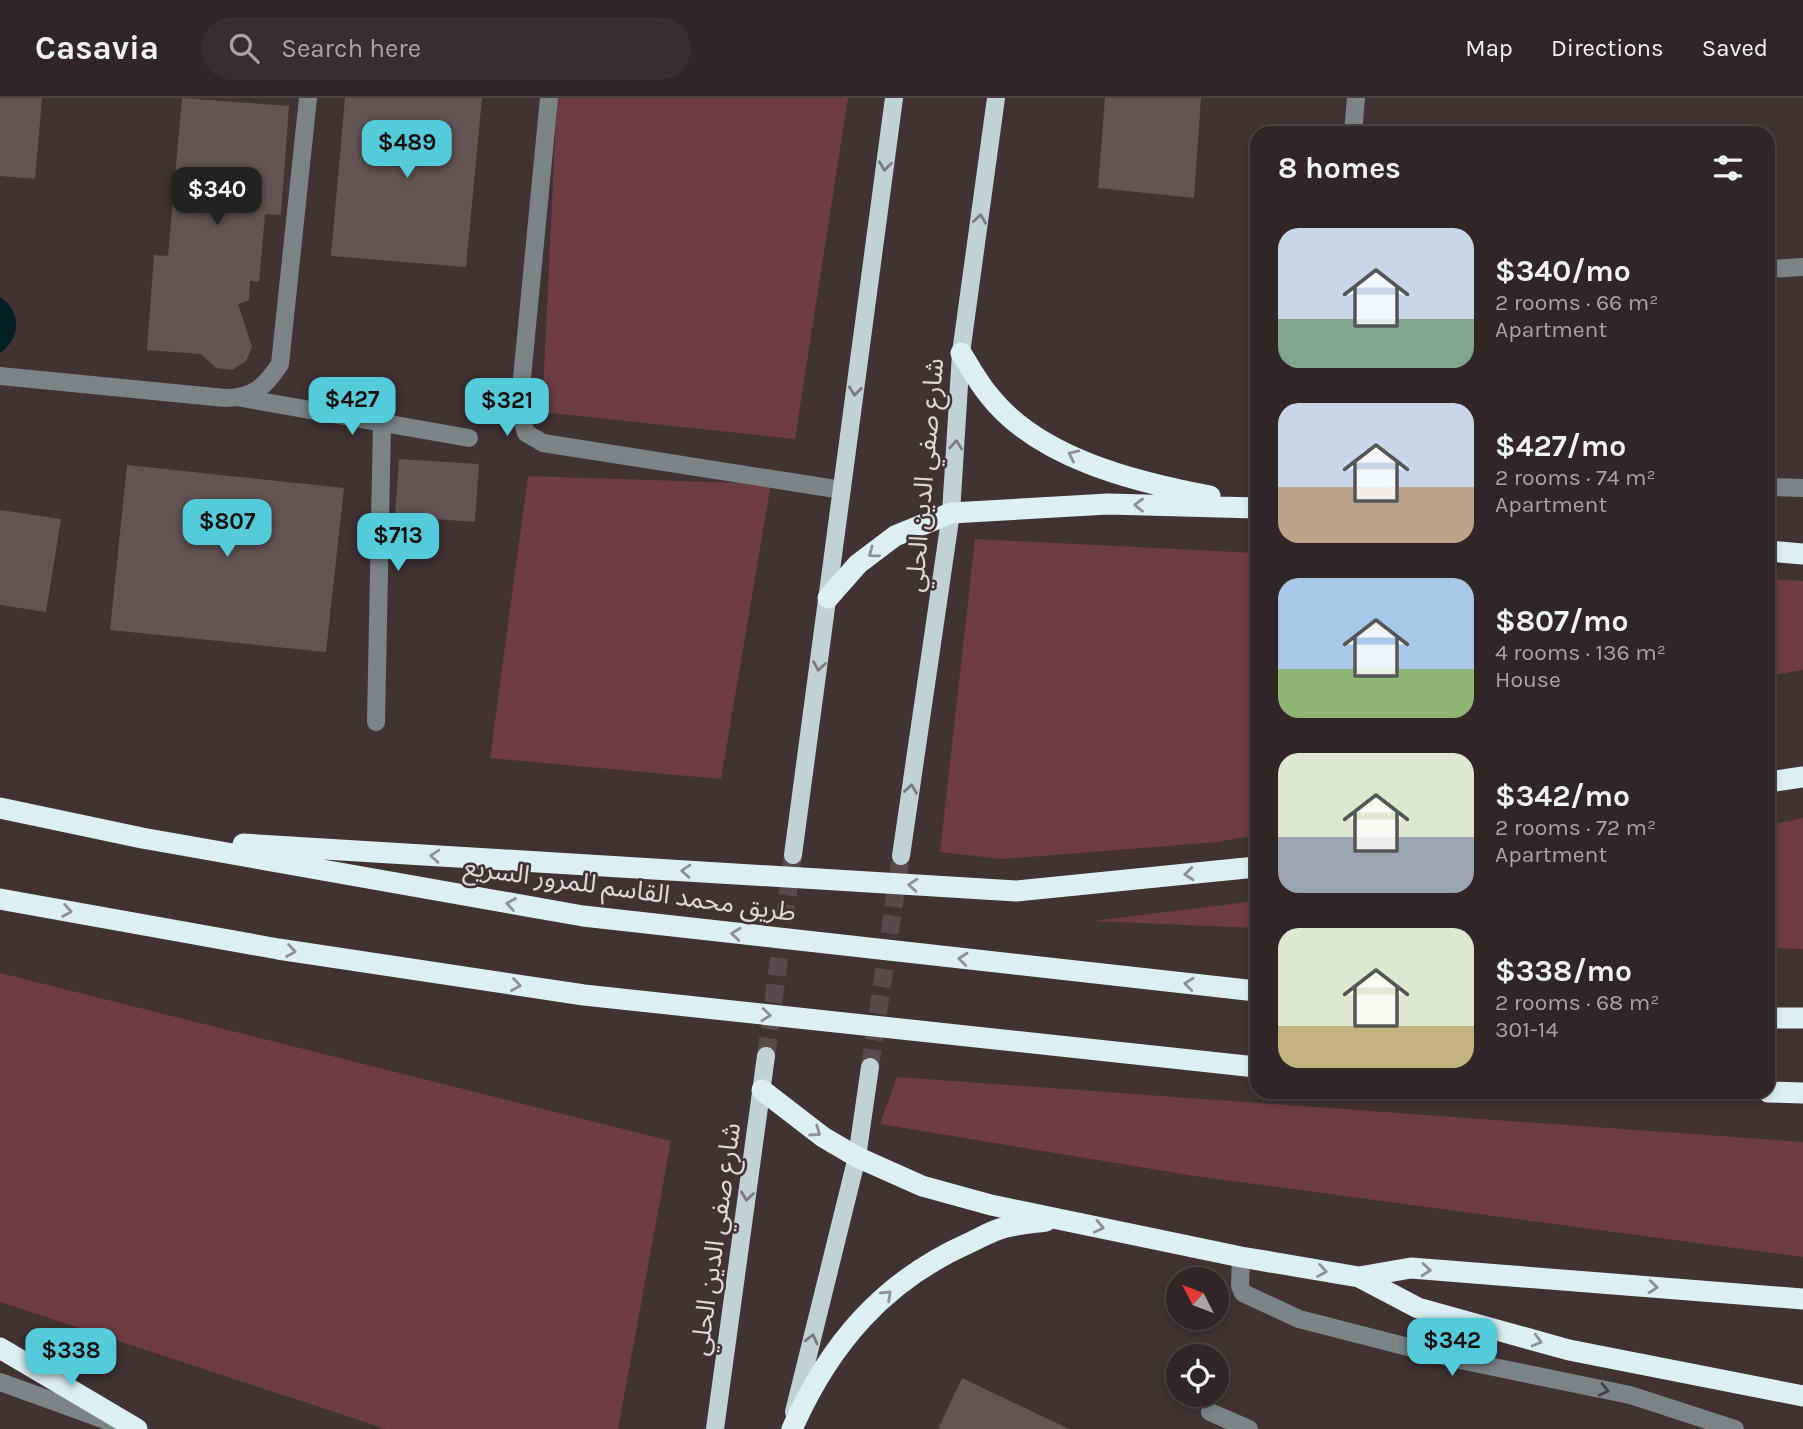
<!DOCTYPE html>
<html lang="en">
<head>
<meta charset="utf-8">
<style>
  body { margin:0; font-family:Karla,"Noto Sans Arabic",sans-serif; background:#392e2f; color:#f1f3f6; height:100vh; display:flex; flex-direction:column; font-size:26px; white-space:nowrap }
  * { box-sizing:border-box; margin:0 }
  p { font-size:23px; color:#a8a5a7 }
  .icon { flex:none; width:38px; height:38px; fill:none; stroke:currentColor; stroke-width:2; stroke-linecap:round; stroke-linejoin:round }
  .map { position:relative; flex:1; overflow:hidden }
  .drawer { position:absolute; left:1250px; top:28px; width:525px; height:973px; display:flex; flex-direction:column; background:#312627; border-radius:21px; box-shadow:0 4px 10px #0003,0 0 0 2px #4c4344 }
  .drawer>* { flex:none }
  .needle { width:46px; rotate:312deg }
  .buttons { position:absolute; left:1166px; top:1169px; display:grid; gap:14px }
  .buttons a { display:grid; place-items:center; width:63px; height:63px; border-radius:50%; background:#312627; box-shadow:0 4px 10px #0003,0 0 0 2px #4c4344; font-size:35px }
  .price { position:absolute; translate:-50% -60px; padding:0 16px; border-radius:14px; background:#53cbdb; color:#111; font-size:23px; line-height:46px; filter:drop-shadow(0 2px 4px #0008) }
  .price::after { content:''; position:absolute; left:50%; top:42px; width:21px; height:16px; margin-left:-10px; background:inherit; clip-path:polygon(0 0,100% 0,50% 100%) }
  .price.current { background:#222; color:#fff }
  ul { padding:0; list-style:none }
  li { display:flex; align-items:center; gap:21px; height:175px; padding:0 28px }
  li span { display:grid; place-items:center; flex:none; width:196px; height:140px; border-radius:21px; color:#555 }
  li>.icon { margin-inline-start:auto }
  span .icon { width:84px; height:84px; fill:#fffc; stroke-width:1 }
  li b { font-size:30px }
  h2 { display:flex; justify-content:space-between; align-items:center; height:84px; padding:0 28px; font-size:30px }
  header { display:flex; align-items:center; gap:42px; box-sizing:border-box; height:98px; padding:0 35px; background:#312627; border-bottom:2px solid #4c4344 }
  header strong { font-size:33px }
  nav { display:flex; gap:38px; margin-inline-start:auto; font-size:24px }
  .search { width:490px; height:63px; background:#392e2f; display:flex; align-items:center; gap:18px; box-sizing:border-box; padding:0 24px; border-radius:38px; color:#a8a5a7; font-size:26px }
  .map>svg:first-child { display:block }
  .green { fill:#6e3c45 }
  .water { fill:#002024 }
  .building { fill:#645456 }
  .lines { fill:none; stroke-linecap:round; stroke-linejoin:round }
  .major-tunnel { stroke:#594b4d; stroke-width:18; stroke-dasharray:18 9; stroke-linecap:butt }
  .minor { stroke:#7c8485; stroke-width:18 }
  .major { stroke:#c1d2d4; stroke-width:18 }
  .highway { stroke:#dcf0f3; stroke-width:21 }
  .oneway { stroke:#7b7a7c }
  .oneway2 { stroke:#8e9194 }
  .oneway3 { stroke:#4a3e40 }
  .labels { text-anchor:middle; stroke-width:5; stroke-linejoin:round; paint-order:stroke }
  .street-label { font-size:26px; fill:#e1d7d9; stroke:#413234 }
</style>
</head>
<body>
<header>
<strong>Casavia</strong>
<div class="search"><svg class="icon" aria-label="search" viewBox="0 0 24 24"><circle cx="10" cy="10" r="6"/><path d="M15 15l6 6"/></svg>Search here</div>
<nav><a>Map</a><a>Directions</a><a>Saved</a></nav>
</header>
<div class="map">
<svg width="1803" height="1331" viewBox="0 0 1803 1331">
  <rect width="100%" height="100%" fill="#413234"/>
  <path class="green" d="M557 0H848L795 341 542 314Z
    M528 378 771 386 721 681 490 660Z
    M975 441 1256 455V737L1217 744 1002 761 940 754Z
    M1768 481 1803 483V572L1768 578Z
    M1803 720V851L1768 850V727Z
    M1256 803V830L1093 823Z
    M0 875 671 1043 618 1331H386L0 1204Z
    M897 979 1803 1044V1159L1194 1078 880 1026Z"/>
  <path class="water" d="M0 199C22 213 21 241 0 255Z"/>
  <path class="building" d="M0 0H42L35 81 0 78Z
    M182 0 289 8 281 117 265 116 259 184 250 183 249 202 238 206 252 249 246 263 232 272 216 270 201 256 147 252 154 157 168 158Z
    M345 0H482L466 169 331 158Z
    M1105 0H1201L1194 100 1098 90Z
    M399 361 479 366 475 424 395 418Z
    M127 367 344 390 326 554 110 532Z
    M0 412 61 421 46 514 0 507Z
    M962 1280 1069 1331H938Z"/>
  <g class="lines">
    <path class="major-tunnel" d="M766 958 793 757
      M870 969 901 758"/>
    <path class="minor" d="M549 0 519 311 526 335 543 345 842 392
      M1353 35 1356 0
      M1768 171 1803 169
      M0 278 225 300C253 300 265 289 280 266L308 0
      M242 300 469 340
      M1768 389 1803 390
      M376 624 382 325
      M1241 1159 1240 1188 1243 1195 1299 1221 1455 1261 1630 1297 1735 1331
      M0 1284 119 1327
      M1210 1314 1249 1331"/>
    <path class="major" d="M793 757 894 0
      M901 758 951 415 961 255 996 0
      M794 1314 857 1059 870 969
      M715 1331 766 958"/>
    <path class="highway" d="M961 255C970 269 978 284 988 296 1037 360 1135 384 1210 398
      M1768 453 1803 456
      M828 500 858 466 895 438 951 415 1108 406 1256 410
      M1768 684 1803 679
      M0 710 142 740 583 818 1256 893
      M243 746 1016 793 1256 769
      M0 801 278 851 584 897 1256 969
      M1768 920H1803
      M762 992 823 1039 857 1059 922 1088 991 1107 1241 1159 1359 1179 1418 1210 1569 1252 1803 1298
      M1768 994 1803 995
      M1359 1179 1411 1170 1803 1201
      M0 1250 137 1331
      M792 1331C829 1247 883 1183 969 1145 980 1140 991 1133 1003 1130 1017 1126 1032 1125 1046 1123"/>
  </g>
  <defs><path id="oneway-chevron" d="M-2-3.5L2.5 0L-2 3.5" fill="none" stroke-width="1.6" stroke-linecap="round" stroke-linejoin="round" transform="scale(1.75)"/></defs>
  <g class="oneway">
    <use href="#oneway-chevron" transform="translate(885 68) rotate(97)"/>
    <use href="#oneway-chevron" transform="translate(980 121) rotate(-82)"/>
    <use href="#oneway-chevron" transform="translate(855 293) rotate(97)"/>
    <use href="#oneway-chevron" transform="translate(956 347) rotate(-86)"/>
    <use href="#oneway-chevron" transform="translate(819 568) rotate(98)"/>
    <use href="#oneway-chevron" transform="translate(911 691) rotate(-82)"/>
    <use href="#oneway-chevron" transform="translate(747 1098) rotate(98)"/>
    <use href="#oneway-chevron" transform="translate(812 1241) rotate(-76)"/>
  </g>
  <g class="oneway2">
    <use href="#oneway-chevron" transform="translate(1073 357) rotate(-155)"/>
    <use href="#oneway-chevron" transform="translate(1139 407) rotate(-179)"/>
    <use href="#oneway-chevron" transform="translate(873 455) rotate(143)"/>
    <use href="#oneway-chevron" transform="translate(435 758) rotate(-176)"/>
    <use href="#oneway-chevron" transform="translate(686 773) rotate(-176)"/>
    <use href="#oneway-chevron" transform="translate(1189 776) rotate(174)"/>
    <use href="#oneway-chevron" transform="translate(913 787) rotate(-176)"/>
    <use href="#oneway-chevron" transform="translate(511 806) rotate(-170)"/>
    <use href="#oneway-chevron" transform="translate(67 813) rotate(10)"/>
    <use href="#oneway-chevron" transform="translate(736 836) rotate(-174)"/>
    <use href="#oneway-chevron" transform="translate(291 853) rotate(9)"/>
    <use href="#oneway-chevron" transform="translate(963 861) rotate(-174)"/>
    <use href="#oneway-chevron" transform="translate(1189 886) rotate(-174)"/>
    <use href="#oneway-chevron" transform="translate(516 887) rotate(9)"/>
    <use href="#oneway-chevron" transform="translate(766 917) rotate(6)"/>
    <use href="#oneway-chevron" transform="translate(816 1034) rotate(35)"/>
    <use href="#oneway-chevron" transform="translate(1099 1129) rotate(12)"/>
    <use href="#oneway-chevron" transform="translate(1426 1172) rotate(5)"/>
    <use href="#oneway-chevron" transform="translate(1322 1173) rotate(10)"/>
    <use href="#oneway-chevron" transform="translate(1653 1189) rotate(5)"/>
    <use href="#oneway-chevron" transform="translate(887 1197) rotate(-43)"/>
    <use href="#oneway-chevron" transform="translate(1537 1243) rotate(15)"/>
  </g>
  <use class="oneway3" href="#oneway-chevron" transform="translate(1604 1292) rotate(12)"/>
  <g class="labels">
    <g class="street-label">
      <text transform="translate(924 377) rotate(-85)" y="9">شارع صفي الدين الحلي</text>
      <text transform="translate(630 791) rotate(8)" y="9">طريق محمد القاسم للمرور السريع</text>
      <text transform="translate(715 1141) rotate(-82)" y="9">شارع صفي الدين الحلي</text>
    </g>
  </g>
</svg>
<div class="buttons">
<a><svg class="needle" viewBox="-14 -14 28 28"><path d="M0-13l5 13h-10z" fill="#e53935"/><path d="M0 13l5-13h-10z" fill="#a8a5a7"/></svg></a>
<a><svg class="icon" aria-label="locate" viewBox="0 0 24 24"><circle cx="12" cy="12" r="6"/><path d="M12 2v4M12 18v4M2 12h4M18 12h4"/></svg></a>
</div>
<b class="price" style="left:407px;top:82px">$489</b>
<b class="price current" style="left:217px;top:129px">$340</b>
<b class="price" style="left:352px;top:339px">$427</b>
<b class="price" style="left:507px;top:340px">$321</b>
<b class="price" style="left:227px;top:461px">$807</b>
<b class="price" style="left:398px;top:475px">$713</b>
<b class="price" style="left:1452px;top:1280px">$342</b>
<b class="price" style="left:71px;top:1290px">$338</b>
<section class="drawer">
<h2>8 homes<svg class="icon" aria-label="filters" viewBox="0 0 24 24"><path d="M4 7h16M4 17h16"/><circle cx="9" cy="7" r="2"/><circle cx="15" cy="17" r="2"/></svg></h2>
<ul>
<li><span style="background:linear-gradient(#c9d6e8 65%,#7fa58c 0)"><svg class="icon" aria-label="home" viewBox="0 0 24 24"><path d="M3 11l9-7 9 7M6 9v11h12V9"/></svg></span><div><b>$340/mo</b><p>2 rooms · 66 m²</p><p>Apartment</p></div></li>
<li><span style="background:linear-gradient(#c9d6e8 60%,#b9a48a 0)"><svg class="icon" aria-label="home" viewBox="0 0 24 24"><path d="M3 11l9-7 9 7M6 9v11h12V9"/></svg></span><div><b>$427/mo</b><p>2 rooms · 74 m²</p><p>Apartment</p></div></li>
<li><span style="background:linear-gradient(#a9c7e8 65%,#8fb573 0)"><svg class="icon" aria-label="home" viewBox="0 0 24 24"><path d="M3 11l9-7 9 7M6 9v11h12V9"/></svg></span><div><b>$807/mo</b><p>4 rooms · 136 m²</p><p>House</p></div></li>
<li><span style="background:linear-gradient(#dfe7d0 60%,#9aa5b1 0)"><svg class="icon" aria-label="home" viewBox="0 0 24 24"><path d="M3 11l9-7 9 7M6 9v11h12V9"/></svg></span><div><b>$342/mo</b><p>2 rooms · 72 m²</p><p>Apartment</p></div></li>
<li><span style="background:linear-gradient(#dfe7d0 70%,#c2b280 0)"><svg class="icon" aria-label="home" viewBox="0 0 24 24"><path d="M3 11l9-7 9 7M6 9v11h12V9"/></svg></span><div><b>$338/mo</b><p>2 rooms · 68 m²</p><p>301-14</p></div></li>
</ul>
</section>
</div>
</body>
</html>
